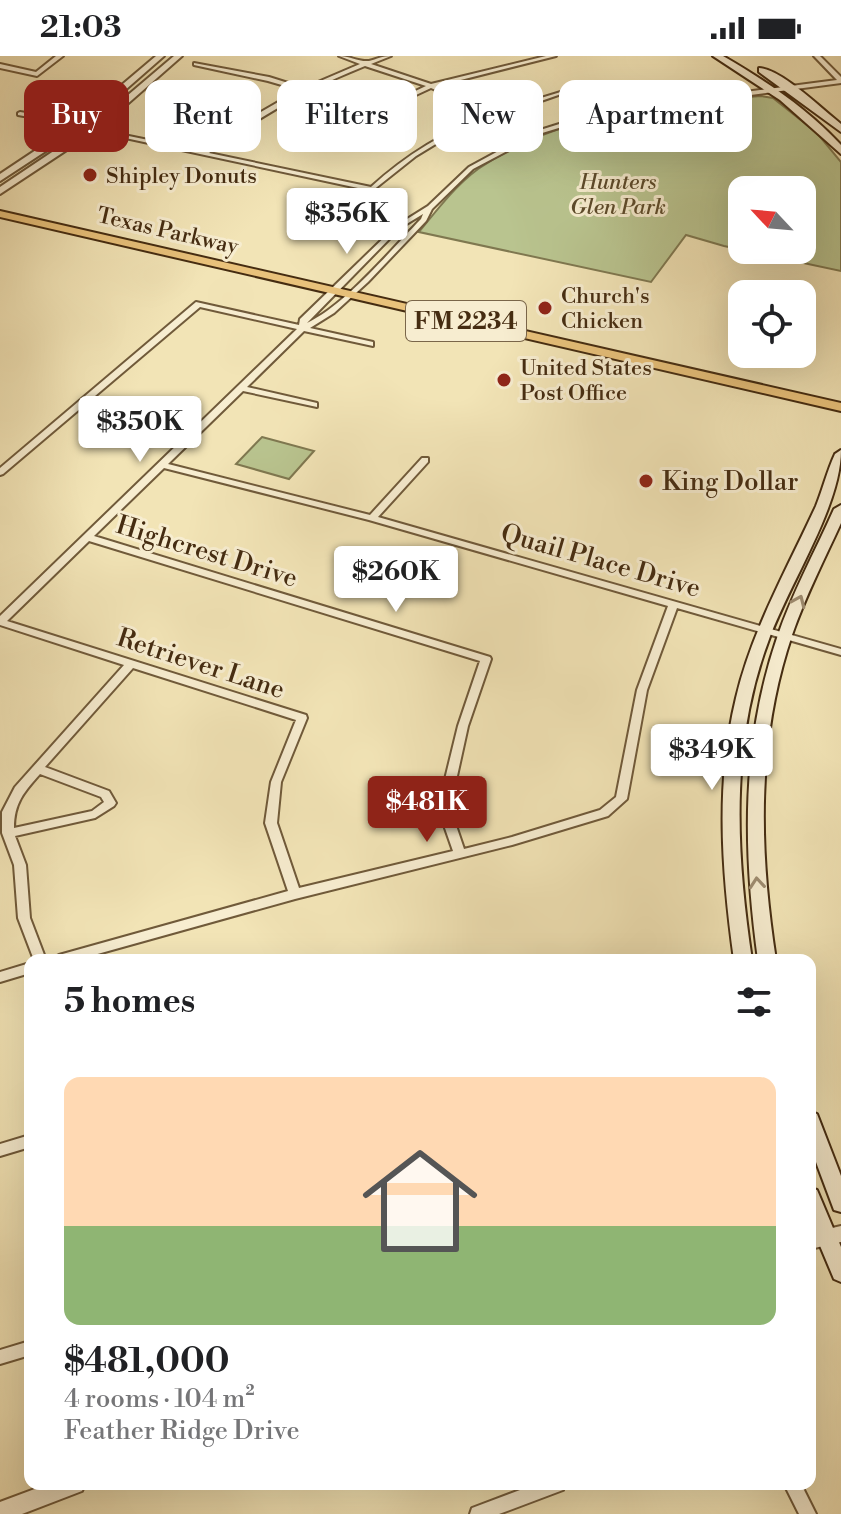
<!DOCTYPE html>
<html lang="en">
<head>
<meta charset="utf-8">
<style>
  body { margin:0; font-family:"Libre Bodoni",serif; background:#f6f6f6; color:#202124; height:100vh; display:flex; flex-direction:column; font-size:30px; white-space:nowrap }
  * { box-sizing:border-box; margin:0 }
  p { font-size:26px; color:#757577 }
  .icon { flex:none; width:44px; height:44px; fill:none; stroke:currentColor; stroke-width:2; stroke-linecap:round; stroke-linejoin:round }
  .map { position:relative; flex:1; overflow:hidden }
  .sheet { position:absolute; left:24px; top:898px; width:792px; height:536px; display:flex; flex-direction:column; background:#fff; border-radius:16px; box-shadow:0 8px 32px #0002 }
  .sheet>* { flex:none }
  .banner { position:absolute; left:24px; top:24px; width:794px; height:72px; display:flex; gap:16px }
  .needle { width:52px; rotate:296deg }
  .tools { position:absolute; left:728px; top:120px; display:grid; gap:16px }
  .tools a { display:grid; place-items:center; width:88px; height:88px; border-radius:16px; background:#fff; box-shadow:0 8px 32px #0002; font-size:40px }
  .price { position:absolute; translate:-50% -68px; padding:0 18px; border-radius:8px; background:#fff; color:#222; font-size:26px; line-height:52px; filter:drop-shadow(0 2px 4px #0008) }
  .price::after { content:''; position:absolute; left:50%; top:48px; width:24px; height:18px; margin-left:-12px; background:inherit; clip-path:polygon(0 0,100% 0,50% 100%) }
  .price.on { background:#8f2418; color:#fff }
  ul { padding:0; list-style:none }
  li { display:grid; align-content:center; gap:16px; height:424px; padding:0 40px }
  li span { display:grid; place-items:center; height:248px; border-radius:16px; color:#555 }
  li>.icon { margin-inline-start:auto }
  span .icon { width:144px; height:144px; fill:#fffc; stroke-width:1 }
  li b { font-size:34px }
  h2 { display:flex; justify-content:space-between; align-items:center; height:96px; padding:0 40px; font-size:34px }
  .chip { padding:0 28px; border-radius:16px; background:#fff; box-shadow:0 8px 32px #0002; font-size:28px; line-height:72px }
  .chip.on { background:#8f2418; color:#fff }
  .status { display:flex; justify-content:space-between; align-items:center; height:56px; padding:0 40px; background:#fff; direction:ltr }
  .status svg { height:22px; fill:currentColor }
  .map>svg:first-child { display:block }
  .green { fill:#b9c48f; stroke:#7f7850; stroke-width:2; fill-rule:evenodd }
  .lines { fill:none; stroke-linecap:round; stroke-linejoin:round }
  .minor-casing { stroke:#705a3a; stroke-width:4 }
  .tertiary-casing { stroke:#705a3a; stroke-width:4 }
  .secondary-casing { stroke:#452c11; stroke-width:4 }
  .primary-casing { stroke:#452c11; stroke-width:4 }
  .minor { fill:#f7edd0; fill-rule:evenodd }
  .tertiary { fill:#f7edd0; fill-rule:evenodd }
  .secondary { fill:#f7edd0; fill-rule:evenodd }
  .primary { fill:#e9c27b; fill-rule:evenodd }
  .oneway { stroke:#9e8c70 }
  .poi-dot { fill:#8f2418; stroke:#f7edd0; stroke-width:3 }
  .labels { text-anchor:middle; stroke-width:6; stroke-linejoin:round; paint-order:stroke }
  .far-poi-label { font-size:22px; fill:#452c11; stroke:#f7edd0; text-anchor:start }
  .far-park-label { font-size:22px; font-style:italic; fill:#5c4a2a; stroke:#f7edd0 }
  .far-street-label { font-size:22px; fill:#452c11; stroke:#f7edd0 }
  .shield { fill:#f7edd0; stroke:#7a664a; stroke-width:2 }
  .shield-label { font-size:24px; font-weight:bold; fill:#452c11 }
  .poi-label { font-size:26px; fill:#452c11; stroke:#f7edd0; text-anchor:start }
  .street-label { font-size:26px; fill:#452c11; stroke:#f7edd0 }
</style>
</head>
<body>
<div class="status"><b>21:03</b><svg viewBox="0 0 49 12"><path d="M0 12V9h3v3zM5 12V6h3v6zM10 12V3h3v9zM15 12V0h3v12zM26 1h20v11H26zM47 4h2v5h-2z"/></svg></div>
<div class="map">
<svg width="841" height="1458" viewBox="0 0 841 1458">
  <rect width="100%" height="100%" fill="#f2e4b6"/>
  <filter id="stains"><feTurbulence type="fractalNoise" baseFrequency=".0025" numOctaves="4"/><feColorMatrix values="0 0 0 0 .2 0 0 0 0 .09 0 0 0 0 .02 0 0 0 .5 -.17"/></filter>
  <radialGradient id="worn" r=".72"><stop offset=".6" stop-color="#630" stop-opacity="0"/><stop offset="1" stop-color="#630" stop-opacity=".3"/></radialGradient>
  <path class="green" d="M761 40 773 42 817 77 841 106V215L724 190 686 179 651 226 419 176C437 154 455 130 478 113 560 56 664 48 761 40ZM742 134H802V194H742Z
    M262 381 314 395 289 423 236 408Z"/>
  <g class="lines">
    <defs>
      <path id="minor" d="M56 0H63L37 20 0 12V8L36 16Z
        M339 0C349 0 359 6 369 5 377 3 382 0 391 0L371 8 431 28 546 0H556L437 30 495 56 564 35V37L501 59 537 75 585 60 636 50 837 24 814 0H820L841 21V27L636 54 588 63 539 78 473 113 432 153 426 165 368 226 334 257 310 272 373 286V290L304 275 247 331 317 347V351L243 335 168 408 370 459 422 402H428V406L378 461 841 593V599L677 552 647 634 627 743 608 760 512 789 295 843 76 904H53L55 901 59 899 288 835 265 767 271 726 296 664 133 612 45 711 109 735 116 747 114 750 95 762 15 780 26 809 30 862 46 904H34L18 862 14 809 2 777V756L15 731 124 609 0 569V560L297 273 200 251 3 418 0 419V412L196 246 299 269 300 263 396 170 428 150 469 111 532 77 495 61 439 86 416 100 372 135 116 80 119 78 202 95 250 62 163 46 160 44 161 43 254 60 299 34 268 25 194 9V7L269 21 304 32 360 8ZM365 10 426 30 339 71V73H343L431 32 490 58C445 75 406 99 371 131L209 97C258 61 309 32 365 10ZM423 158 421 163C390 195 345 249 307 267L400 172ZM164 412 369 464 668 550 637 634 616 741 600 754 512 781 464 793 450 752 468 670 491 603 490 601 94 480ZM89 485 480 605 458 670 438 752 453 795 299 832 277 767 281 726 307 662 306 659 7 565ZM40 718 101 741 104 746 92 755 14 772C14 747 24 736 40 718Z
        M20 56 81 66 84 68 81 70 18 59V57Z
        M30 907V917L0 926V916Z
        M30 1079V1091L0 1100V1088Z
        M30 1285V1299L0 1308V1294Z
        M536 1428H565L563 1434 499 1458H470L472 1452Z
        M784 1428H801L816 1458H799Z"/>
      <path id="tertiary" d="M156 0H164L84 70 0 125V118L78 66Z
        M174 0H182L100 72 0 138V131L94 68Z
        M841 1170V1186L810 1193V1177Z
        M48 1428H85L82 1435 22 1458H0V1446Z"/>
      <path id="secondary" d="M713 0H723C766 25 807 52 841 89V98L780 44Z
        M759 12C781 13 823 54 841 68V76L759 16Z
        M841 394C841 451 788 529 768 586 730 688 736 798 752 904H734C722 817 715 728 736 642 752 574 787 513 816 450 823 433 827 415 835 398Z
        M841 449V467C824 504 805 541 792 579 756 685 759 795 776 904H758C743 795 741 687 777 582 792 537 815 496 834 453Z
        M810 1055 817 1058 841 1120V1156L834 1154 810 1090Z
        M810 1132 817 1134 841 1191V1226L834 1223 810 1166Z"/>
      <path id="primary" d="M0 155 841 347V355L0 161Z"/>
    </defs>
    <use href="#minor" class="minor-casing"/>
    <use href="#tertiary" class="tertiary-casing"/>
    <use href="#secondary" class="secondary-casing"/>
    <use href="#primary" class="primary-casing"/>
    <use href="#minor" class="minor"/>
    <use href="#tertiary" class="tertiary"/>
    <use href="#secondary" class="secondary"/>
    <use href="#primary" class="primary"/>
  </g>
  <defs><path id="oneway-chevron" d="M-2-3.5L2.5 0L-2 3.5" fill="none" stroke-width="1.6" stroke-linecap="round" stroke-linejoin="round" transform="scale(2)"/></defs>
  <g class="oneway">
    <use href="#oneway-chevron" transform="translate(799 545) rotate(-66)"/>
    <use href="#oneway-chevron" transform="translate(757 827) rotate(-95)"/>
  </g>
  <g class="poi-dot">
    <circle cx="90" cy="119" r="8"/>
    <circle cx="545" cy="252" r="8"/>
    <circle cx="504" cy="324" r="8"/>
    <circle cx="646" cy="425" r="8"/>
  </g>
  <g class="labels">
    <g class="far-poi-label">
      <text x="106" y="127">Shipley Donuts</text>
      <text x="561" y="247">Church's<tspan x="561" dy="25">Chicken</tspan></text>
      <text x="520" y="319">United States<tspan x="520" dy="25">Post Office</tspan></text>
    </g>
    <g class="far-park-label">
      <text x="618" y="133">Hunters<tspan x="618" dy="25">Glen Park</tspan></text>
    </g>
    <g class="far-street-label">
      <text transform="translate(168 174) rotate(13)" y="8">Texas Parkway</text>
    </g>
    <rect class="shield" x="406" y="245" width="120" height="40" rx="6"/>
    <g class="shield-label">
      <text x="466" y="273">FM 2234</text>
    </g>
    <g class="poi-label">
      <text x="662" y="434">King Dollar</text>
    </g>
    <g class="street-label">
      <text transform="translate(207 495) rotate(17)" y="9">Highcrest Drive</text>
      <text transform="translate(601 504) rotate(16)" y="9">Quail Place Drive</text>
      <text transform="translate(201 607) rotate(18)" y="9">Retriever Lane</text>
    </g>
  </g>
  <rect width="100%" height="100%" filter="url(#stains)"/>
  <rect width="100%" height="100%" fill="url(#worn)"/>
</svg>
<div class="tools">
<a><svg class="needle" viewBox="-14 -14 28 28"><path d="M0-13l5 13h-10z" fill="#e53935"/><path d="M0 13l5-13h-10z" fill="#757577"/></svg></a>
<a><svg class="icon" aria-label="locate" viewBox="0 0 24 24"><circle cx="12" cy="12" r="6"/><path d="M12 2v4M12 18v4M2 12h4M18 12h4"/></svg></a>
</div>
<b class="price" style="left:347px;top:200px">$356K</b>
<b class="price" style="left:140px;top:408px">$350K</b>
<b class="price" style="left:396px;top:558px">$260K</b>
<b class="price" style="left:712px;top:736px">$349K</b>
<b class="price on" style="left:427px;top:788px">$481K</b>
<div class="banner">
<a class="chip on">Buy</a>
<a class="chip">Rent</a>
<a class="chip">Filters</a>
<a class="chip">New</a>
<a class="chip">Apartment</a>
</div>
<section class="sheet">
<h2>5 homes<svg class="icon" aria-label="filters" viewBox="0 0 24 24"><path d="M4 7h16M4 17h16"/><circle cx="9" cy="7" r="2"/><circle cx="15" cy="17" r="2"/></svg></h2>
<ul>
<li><span style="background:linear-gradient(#ffd9b3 60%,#8fb573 0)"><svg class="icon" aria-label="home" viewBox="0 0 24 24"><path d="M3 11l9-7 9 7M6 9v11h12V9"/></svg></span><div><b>$481,000</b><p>4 rooms · 104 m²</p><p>Feather Ridge Drive</p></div></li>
</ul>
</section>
</div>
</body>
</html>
